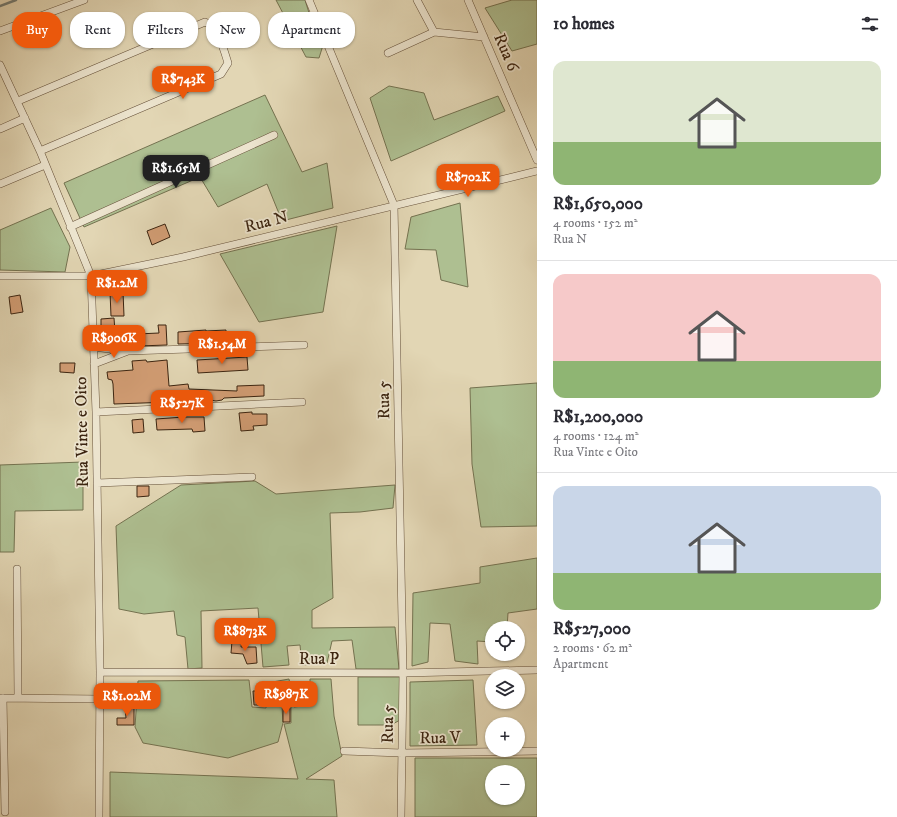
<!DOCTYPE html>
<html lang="en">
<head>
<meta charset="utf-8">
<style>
  body { margin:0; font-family:"IM FELL DW Pica",serif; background:#f2f2f3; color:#2b2b33; height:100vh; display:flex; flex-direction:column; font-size:15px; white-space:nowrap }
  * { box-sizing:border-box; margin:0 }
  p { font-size:13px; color:#7c7c81 }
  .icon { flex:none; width:22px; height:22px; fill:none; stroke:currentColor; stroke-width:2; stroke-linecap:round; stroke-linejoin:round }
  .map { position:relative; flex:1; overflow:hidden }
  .details { display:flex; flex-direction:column; background:#fff; width:360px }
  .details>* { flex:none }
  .banner { position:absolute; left:12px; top:12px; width:380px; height:36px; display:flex; gap:8px }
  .fabs { position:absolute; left:485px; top:621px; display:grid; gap:8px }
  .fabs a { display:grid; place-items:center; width:40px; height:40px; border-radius:50%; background:#fff; box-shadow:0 1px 3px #0004; font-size:20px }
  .price { position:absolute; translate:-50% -34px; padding:0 9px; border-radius:8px; background:#ea580c; color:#fff; font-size:13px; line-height:26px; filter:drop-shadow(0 1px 2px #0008) }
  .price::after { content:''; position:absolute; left:50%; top:24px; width:12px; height:9px; margin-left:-6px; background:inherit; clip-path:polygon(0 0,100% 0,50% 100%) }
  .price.current { background:#222; color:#fff }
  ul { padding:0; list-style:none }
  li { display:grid; align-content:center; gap:8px; height:212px; padding:0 16px }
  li+li { border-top:1px solid #e1e1e2 }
  li span { display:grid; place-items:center; height:124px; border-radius:12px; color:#555 }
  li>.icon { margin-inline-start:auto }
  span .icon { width:72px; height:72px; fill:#fffc; stroke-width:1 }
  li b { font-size:17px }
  h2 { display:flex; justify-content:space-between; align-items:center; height:48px; padding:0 16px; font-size:17px }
  .chip { padding:0 14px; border-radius:16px; background:#fff; box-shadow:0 1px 3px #0004; font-size:14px; line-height:36px }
  .chip.current { background:#ea580c; color:#fff }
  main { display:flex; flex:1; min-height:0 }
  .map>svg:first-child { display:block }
  .green { fill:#aebf91; stroke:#747250; fill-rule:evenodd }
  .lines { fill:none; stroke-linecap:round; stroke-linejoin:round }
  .stream { stroke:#737c74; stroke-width:2.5 }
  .building { fill:#d39e75; stroke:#3b2410 }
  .street-casing { stroke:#655039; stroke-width:8 }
  .street { stroke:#ece4ce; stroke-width:7 }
  .labels { text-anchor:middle; stroke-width:3.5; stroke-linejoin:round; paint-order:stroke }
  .street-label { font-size:17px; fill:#3b2410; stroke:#ece4ce }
</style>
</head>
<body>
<main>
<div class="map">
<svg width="537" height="817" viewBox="0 0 537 817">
  <rect width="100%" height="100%" fill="#e2d6b4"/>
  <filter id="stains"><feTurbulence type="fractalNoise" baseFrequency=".005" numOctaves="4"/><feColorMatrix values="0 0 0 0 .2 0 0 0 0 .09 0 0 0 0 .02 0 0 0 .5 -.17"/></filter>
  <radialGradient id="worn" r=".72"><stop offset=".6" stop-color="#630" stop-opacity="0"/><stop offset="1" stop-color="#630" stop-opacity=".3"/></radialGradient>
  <path class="green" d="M276 0H305L310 16 324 42 319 58 306 57Z
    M512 0H537V44L512 51 485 8Z
    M389 86 424 93 434 120 498 96 505 111 391 161 370 98Z
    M265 95 302 172 327 163 333 208 282 221 267 184 218 207 200 177 84 227 64 183Z
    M460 203 468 287 441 280 436 250 405 249 411 217Z
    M51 208 70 247 65 272 0 270V230Z
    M337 226 323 312 259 322 220 254Z
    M537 383V526L481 527 472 464 470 388Z
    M83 462V510L15 511 14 552H0V465Z
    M255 481 276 494 395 485 393 508 360 512 330 513 333 598 312 610V628L395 627 399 669H356L352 640 332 641 327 663 302 665 300 645 287 646 289 665 263 667 258 608 201 611 202 668 188 669 185 637 177 635 174 611 144 614 119 609 116 526 181 485Z
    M537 558V609L508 613 507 628H492V642L477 641 478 664 455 661 450 624 430 623 428 662 412 666 413 593 480 583V567Z
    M358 677H401L400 720 391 725H358Z
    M289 679 294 707 310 705V679H331L334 716 342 756 306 779 334 780 337 817H110V772L298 779 284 724 291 723V707L282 708 283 723 278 742 228 758 143 743 135 727 138 681 249 680 252 707 266 708 267 683Z
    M473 680 477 745 410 746V682Z
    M415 758H537V817H415ZM492 772H518V798H492Z"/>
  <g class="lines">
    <path class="stream" d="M0 6 16 0"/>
  </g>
  <path class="building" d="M165 224 170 237 152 245 147 231Z
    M110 292H123L124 316H111Z
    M20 295 23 312 11 314 9 297Z
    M114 318 115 332H119L120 341H106L105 327 101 328V319Z
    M158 325H166L167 345 138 346 137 334 159 333Z
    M206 330V331L226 330V343L178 344V332Z
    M247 357 248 370 198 373 197 360Z
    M146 360 147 362 167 360 169 386 188 384 189 389 237 391V386L264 385V396L224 398 222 400 216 401 197 398 171 402 114 404 113 384 112 380 108 379 107 372 133 370 132 361Z
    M60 363H75L74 373 60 372Z
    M252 412V414H267V425L253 426 254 430 241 431 239 413Z
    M184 417H204L205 431 193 432 192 429 157 430 156 419Z
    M143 419 144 432 133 433 132 420Z
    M137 486H149V496L137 497Z
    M242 640 241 647H256L257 663 247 664 243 654 231 653 232 641Z
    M307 689 308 700H301L300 690Z
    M253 691H265L266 705H254Z
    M125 707H134V725H117V718H126Z
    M283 708H290V722H283Z"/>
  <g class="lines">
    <defs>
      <path id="street" d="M309 0 394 205 403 673 401 817
        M417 0 434 32 484 37
        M468 0 537 160
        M0 31 84 0
        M388 53 434 32
        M0 65 40 151 91 276 96 412 100 672 99 817
        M18 101 205 22C218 27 224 50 228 63L221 74 40 151
        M0 129 25 118
        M0 184 45 165
        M70 227 274 135
        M0 276H91L183 257 537 171
        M93 347 126 351
        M94 364 128 351 304 345
        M96 412 302 402
        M97 483 252 477
        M17 569 18 698
        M100 672 403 673 537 670
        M0 698 100 699
        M3 698 5 812
        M344 751 402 753 537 751"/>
    </defs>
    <use href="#street" class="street-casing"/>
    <use href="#street" class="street"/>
  </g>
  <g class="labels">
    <g class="street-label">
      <text transform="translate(507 52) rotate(67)" y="6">Rua 6</text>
      <text transform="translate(266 221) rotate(-14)" y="6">Rua N</text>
      <text transform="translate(383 400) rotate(-91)" y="6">Rua 5</text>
      <text transform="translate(81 432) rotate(-91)" y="6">Rua Vinte e Oito</text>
      <text x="319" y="664">Rua P</text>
      <text transform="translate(387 724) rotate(-89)" y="6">Rua 5</text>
      <text transform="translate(440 737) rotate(-1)" y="6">Rua V</text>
    </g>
  </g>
  <rect width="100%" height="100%" filter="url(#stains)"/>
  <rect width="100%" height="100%" fill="url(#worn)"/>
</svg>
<div class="fabs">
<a><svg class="icon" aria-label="locate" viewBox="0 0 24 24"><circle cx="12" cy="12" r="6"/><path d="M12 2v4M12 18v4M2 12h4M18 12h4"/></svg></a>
<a><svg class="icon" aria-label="layers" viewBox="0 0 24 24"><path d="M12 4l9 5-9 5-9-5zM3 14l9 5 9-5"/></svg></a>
<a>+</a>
<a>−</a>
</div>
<b class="price" style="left:183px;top:100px">R$743K</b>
<b class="price current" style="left:176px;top:189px">R$1.65M</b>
<b class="price" style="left:468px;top:198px">R$702K</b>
<b class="price" style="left:117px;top:304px">R$1.2M</b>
<b class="price" style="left:114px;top:359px">R$906K</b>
<b class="price" style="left:222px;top:365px">R$1.54M</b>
<b class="price" style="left:182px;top:424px">R$527K</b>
<b class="price" style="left:245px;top:652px">R$873K</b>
<b class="price" style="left:286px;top:715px">R$987K</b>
<b class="price" style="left:127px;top:717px">R$1.02M</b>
<div class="banner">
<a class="chip current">Buy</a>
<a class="chip">Rent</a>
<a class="chip">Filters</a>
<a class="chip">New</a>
<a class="chip">Apartment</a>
</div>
</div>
<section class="details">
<h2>10 homes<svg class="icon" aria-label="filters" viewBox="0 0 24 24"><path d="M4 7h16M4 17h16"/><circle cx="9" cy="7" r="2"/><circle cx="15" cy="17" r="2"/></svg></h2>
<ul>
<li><span style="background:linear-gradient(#dfe7d0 65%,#8fb573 0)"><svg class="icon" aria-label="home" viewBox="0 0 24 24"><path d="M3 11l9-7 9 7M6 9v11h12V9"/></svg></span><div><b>R$1,650,000</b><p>4 rooms · 152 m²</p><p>Rua N</p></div></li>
<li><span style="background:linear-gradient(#f6c9c9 70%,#8fb573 0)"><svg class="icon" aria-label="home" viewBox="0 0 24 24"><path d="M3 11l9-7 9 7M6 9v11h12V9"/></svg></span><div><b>R$1,200,000</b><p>4 rooms · 124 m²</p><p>Rua Vinte e Oito</p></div></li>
<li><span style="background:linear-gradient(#c9d6e8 70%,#8fb573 0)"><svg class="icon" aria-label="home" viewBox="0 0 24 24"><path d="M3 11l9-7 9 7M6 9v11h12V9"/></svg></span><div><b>R$527,000</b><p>2 rooms · 62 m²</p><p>Apartment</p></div></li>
</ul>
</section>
</main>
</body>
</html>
